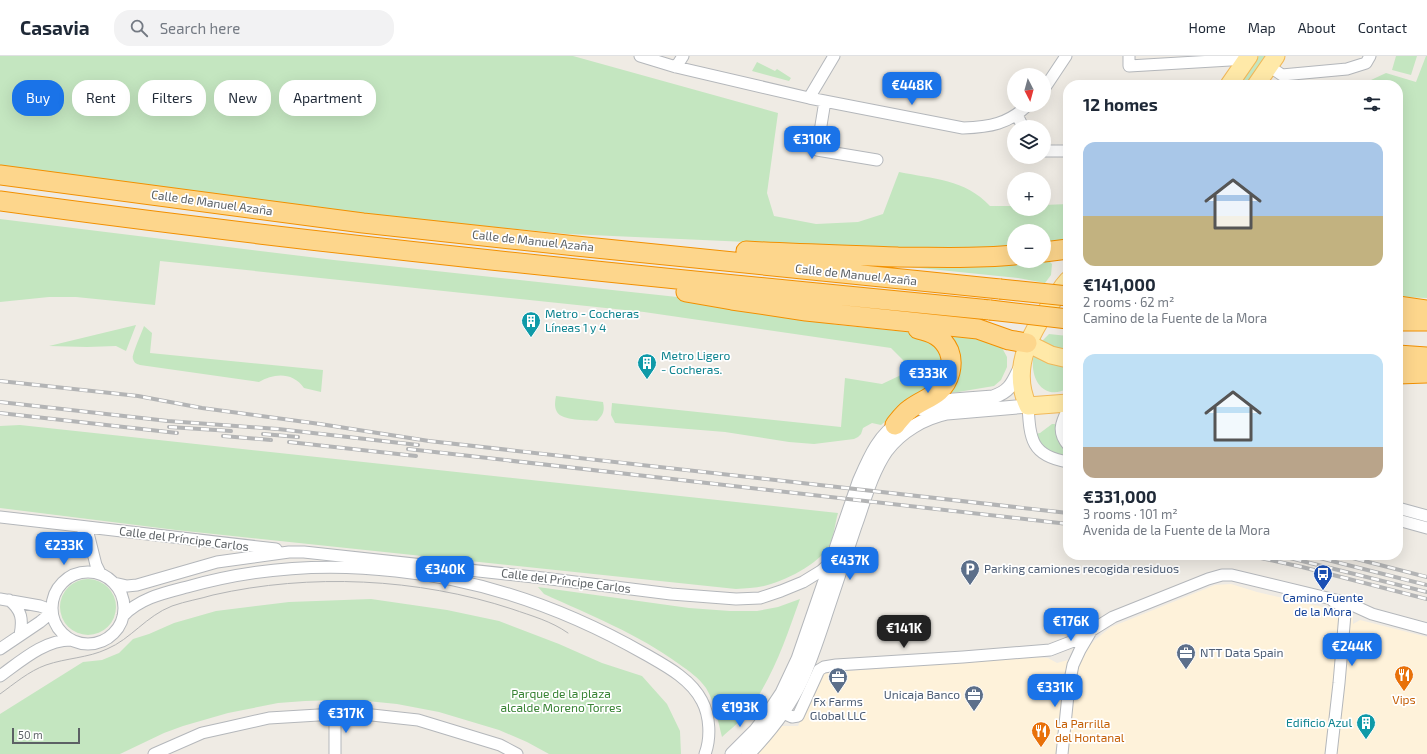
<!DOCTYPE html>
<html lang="en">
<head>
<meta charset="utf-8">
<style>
  body { margin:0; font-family:"Exo 2",sans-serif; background:#f2f2f3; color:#1f2937; height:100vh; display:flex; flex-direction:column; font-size:15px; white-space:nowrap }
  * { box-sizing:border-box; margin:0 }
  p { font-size:13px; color:#747a83 }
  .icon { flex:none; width:22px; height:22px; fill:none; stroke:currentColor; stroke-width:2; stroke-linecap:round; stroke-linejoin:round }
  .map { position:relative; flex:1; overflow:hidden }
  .panel { position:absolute; left:1063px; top:24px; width:340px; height:480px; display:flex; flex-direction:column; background:#fff; border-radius:16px; box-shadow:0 4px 16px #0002 }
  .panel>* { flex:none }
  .top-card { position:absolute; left:12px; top:24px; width:380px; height:36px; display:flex; gap:8px }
  .needle { width:26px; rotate:174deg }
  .controls { position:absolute; left:1007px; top:12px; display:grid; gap:8px }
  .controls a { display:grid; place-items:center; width:44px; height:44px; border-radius:50%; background:#fff; box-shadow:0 4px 16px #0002; font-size:20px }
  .scale { position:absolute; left:12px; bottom:10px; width:68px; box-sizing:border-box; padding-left:4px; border:2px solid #5c6165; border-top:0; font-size:11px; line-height:14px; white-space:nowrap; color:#5c6165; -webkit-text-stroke:3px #fff; paint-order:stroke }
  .price { position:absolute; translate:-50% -34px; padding:0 9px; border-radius:8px; background:#1a73e8; color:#fff; font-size:13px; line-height:26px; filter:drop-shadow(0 1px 2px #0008) }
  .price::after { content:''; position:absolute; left:50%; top:24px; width:12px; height:9px; margin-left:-6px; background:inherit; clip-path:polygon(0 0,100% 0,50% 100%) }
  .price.current { background:#222; color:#fff }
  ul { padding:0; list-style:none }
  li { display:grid; align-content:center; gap:8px; height:212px; padding:0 20px }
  li span { display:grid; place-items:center; height:124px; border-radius:12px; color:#555 }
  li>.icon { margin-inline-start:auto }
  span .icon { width:72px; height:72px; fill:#fffc; stroke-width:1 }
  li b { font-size:17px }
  h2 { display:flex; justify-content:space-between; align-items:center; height:48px; padding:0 20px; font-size:17px }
  .tag { padding:0 14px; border-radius:16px; background:#fff; box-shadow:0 4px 16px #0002; font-size:14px; line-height:36px }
  .tag.current { background:#1a73e8; color:#fff }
  header { display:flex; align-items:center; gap:24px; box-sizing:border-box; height:56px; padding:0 20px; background:#fff; border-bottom:1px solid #e0e1e3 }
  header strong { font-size:19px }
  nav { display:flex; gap:22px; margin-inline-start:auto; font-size:14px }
  .search { width:280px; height:36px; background:#f2f2f3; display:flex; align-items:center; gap:10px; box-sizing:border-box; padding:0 14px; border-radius:16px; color:#747a83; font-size:15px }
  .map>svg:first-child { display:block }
  .commercial { fill:#fef2da }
  .green { fill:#c4e6c0 }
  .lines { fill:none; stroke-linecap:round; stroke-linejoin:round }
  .minor-casing { stroke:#b4b7bb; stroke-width:13 }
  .tertiary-casing { stroke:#b4b7bb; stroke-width:15 }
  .primary-casing { stroke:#f2b95a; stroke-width:19 }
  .motorway-casing { stroke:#f29000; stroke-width:21 }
  .minor { stroke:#fff; stroke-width:11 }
  .tertiary { stroke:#fff; stroke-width:13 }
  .primary { stroke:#ffe9a8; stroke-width:17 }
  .motorway { stroke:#fdd68c; stroke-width:19 }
  .tram { stroke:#b3b4b5; stroke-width:1 }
  .rail-casing { stroke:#b3b4b5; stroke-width:4 }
  .rail { stroke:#fff; stroke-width:2.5; stroke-dasharray:8; stroke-linecap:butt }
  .motorway-bridge-casing { stroke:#f29000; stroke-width:21; stroke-linecap:butt }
  .motorway-bridge { stroke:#fdd68c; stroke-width:19 }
  .labels { text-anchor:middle; stroke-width:3.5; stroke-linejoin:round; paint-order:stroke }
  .street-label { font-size:12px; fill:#5c6165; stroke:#fff }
  .culture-label { font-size:12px; fill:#0d838f; stroke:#fff; text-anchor:start }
  .service-label { font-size:12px; fill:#4e5e75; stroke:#fff; text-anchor:start }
  .transit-label { font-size:12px; fill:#164399; stroke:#fff }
  .park-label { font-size:12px; fill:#388334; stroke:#fff }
  .food-label { font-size:12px; fill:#c56008; stroke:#fff }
</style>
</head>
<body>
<header>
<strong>Casavia</strong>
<div class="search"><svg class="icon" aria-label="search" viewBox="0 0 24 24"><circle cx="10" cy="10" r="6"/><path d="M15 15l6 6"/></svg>Search here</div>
<nav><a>Home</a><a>Map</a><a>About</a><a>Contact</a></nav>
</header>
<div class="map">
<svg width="1427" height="698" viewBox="0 0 1427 698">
  <rect width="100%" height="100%" fill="#efebe4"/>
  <path class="commercial" d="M1231 528 1257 536 1353 558V568L1360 564 1427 581V698H755L780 670H798L823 617 1033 601 1048 602 1057 607 1083 600 1088 591 1095 584 1111 571 1215 529Z"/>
  <path class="green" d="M0 0H573L778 57 767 137 774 160 816 168 858 166 883 158 899 116C933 123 965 123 990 150H1014V153H1044V149L1068 148V184L1044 189V175H1014V193L966 196 568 178 403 162 0 111Z
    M1259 0H1268L1248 29H1239Z
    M1396 0H1417L1411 19 1392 14Z
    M1426 0H1427V242L1398 241V29H1349L1351 24H1371L1386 17 1416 26Z
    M757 6 775 15 777 13 791 22 789 25 752 15Z
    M0 163 334 204 705 244 838 269 919 277 944 289V323L902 352 881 369 872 367 863 372 861 378 858 381 854 383 814 388 789 386 725 376 615 367 611 359 612 347 841 371 845 322 882 328 901 319 903 304 891 292 644 256 160 205 155 249 76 241H49L0 246Z
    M1046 202 1052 208 1051 219 1045 227 1018 222 861 206 1044 205Z
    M136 269 126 295 116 290 87 291 49 290Z
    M144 270 152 277 150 297 323 314 321 336 304 332C293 316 274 317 259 326L140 309C137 308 134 307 133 303 131 300 142 276 144 270Z
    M945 276 963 277 1000 288 1007 301V311L1001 324 994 330 952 337 948 334Z
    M1049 278 1068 280V296L1047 290 1042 285Z
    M1036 295 1068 306V332C1046 345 1031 326 1033 304 1033 301 1035 298 1036 295Z
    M556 340 603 346C605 355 603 359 597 365 587 364 562 365 557 356 554 351 555 345 556 340Z
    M1052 368H1055C1055 379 1058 388 1068 395V403L1061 402 1041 390 1035 378 1040 377Z
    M20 369 838 457C835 467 834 481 829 490 819 508 783 526 764 530 755 532 745 532 736 533L176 474 0 452V370Z
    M60 551a28 28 0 1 1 56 0a28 28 0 1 1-56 0Z
    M538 531 689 552 730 555H757L778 551 800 543C785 585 772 625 744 660 738 668 729 674 722 681 718 665 715 647 706 632 699 622 689 615 679 608 638 578 590 559 544 538Z
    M371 543 447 554 499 565 559 588 602 607 642 620 667 648 680 675 681 698H549L527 686 499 674 439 656 397 648 367 645 338 644 305 645 278 647 228 657 183 670 164 677 120 698H0V658L83 606 102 604 119 597 133 583 149 578 174 567 216 555 289 546Z"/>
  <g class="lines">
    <defs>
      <path id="minor" d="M640 0 676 11 809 42 963 72C990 71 1008 68 1028 49
        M1129 0V10L1247 3
        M1269 10 1282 19 1347 13 1366 7 1370 0
        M676 11 683 0
        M1044 33 1066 0
        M809 42 834 0
        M825 45 817 94 877 104
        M1017 59 1023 71
        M1044 95H1068
        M1028 350C1030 383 1031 400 1068 406
        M1068 353C1061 367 1057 376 1068 389
        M1398 452 1427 460
        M0 461 79 470 88 477 96 509 100 517
        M1398 464 1427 472
        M79 470 276 493
        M52 552a36 36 0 1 1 72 0a36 36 0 1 1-72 0Z
        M114 527 127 530 137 529 217 506 289 496H304L543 522 671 538 736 543 760 542 781 535 803 526 821 515 832 505
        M0 543 40 550 51 554
        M9 544C22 554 23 564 20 579
        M123 560C140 542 164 537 187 531 254 512 327 507 396 515 485 524 568 554 645 598 666 610 691 623 702 645 710 660 711 682 705 698
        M0 593 40 566 52 556
        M0 620C21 605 44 584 71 584
        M775 656 783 657 792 661 798 660 819 614 824 611 836 609 963 601 1050 594 1076 584 1113 561 1208 523 1222 519H1232L1340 545 1350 548 1372 558 1427 573
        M335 658V698
        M154 698 202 677 229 671 269 662 335 658 372 659 418 664 500 689 517 698
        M1062 698 1069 629 1073 609 1080 594 1090 577
        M1331 698 1339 627 1345 558 1342 550 1333 545"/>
      <path id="tertiary" d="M922 353 942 346 954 344 993 341C1011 335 1013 326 1021 310
        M732 698 756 674 766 661 782 637 798 603 859 426C869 403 879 378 902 365
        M748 698C769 676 788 653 801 625 812 601 820 575 828 551 837 524 846 497 855 470 864 445 871 417 886 395 901 375 924 362 947 357L1028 350"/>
      <path id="primary" d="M1229 29 1249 0
        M1256 29 1276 0
        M1068 224 1063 230C1039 266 1007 305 1028 350L1068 347
        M1027 287 1051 299 1068 303"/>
      <path id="motorway" d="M0 119 363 167 576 190 1000 233
        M0 145C329 190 660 222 990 254
        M746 195C797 198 847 199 898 201 937 201 976 203 1014 199
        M1044 196 1068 193
        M686 236 732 244 806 255 978 273 1009 284 1027 287
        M1398 250 1427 254
        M1398 265H1427
        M1398 299 1427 301
        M1398 318 1427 317
        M895 369C899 364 904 357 910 353 919 346 931 342 939 335 950 325 954 308 949 295 943 281 932 276 918 273"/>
    </defs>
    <use href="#minor" class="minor-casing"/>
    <use href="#tertiary" class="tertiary-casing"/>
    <use href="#primary" class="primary-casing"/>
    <use href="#motorway" class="motorway-casing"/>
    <use href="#minor" class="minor"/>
    <use href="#tertiary" class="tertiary"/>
    <use href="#primary" class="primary"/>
    <use href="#motorway" class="motorway"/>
    <path class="tram" d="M0 638C14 628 29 615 46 609 66 602 88 602 107 593 131 583 146 560 172 550 186 545 200 543 213 539 310 517 418 522 512 553 532 560 551 565 568 577"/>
    <defs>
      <path id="rail" d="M0 325 138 340 202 352 320 368 429 385 1068 457
        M0 346 168 365 278 373 418 389
        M0 357 177 377
        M169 371 231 375
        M263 378 298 381
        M223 380 271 384
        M289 386 416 400
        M408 393 1068 468
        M1247 499 1302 511 1427 543
        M1278 499 1427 536
        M1308 499 1427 529
        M1341 499 1427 521"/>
    </defs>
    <use href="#rail" class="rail-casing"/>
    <use href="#rail" class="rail"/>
    <defs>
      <path id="motorway-bridge" d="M1000 233 1068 240
        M990 254 1068 263"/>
    </defs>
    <use href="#motorway-bridge" class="motorway-bridge-casing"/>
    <use href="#motorway-bridge" class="motorway-bridge"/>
  </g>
  <defs>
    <symbol id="building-pin" viewBox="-11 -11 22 30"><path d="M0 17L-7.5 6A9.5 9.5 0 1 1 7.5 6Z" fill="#0f9aa8" stroke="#fff"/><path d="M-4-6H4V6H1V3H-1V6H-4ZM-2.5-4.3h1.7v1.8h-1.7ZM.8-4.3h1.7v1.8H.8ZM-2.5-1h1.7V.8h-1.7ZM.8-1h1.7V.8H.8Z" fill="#fff"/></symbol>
    <symbol id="parking-pin" viewBox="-11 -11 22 30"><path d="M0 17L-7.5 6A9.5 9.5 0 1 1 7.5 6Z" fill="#5c6f8a" stroke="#fff"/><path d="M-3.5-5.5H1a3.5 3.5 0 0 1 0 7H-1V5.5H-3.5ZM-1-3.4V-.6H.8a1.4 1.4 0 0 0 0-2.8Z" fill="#fff"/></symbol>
    <symbol id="bus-pin" viewBox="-11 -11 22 30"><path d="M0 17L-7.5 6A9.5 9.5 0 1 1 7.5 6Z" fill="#1a4fb4" stroke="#fff"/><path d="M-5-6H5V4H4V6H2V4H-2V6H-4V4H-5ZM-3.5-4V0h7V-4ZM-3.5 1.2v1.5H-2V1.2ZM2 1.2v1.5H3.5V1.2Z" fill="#fff"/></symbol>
    <symbol id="office-pin" viewBox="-11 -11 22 30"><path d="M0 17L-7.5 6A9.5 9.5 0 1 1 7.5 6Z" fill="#5c6f8a" stroke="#fff"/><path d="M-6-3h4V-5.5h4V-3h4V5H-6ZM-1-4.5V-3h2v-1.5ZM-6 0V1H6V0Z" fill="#fff"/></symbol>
    <symbol id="restaurant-pin" viewBox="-11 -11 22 30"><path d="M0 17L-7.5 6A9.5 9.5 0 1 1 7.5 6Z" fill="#e8710a" stroke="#fff"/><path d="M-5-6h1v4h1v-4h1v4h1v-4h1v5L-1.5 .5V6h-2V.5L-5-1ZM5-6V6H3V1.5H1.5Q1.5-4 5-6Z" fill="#fff"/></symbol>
  </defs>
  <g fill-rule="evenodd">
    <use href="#building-pin" x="520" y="254" width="22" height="30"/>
    <use href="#building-pin" x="636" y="296" width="22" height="30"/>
    <use href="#parking-pin" x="959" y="502" width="22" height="30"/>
    <use href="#bus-pin" x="1312" y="507" width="22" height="30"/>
    <use href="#office-pin" x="1175" y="586" width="22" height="30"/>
    <use href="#restaurant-pin" x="1393" y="608" width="22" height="30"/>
    <use href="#office-pin" x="827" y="610" width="22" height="30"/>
    <use href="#office-pin" x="963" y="628" width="22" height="30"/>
    <use href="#building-pin" x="1355" y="656" width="22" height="30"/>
    <use href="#restaurant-pin" x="1030" y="664" width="22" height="30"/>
  </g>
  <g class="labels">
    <g class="street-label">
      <text transform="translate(212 147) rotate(8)" y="4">Calle de Manuel Azaña</text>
      <text transform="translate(533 185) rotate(6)" y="4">Calle de Manuel Azaña</text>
      <text transform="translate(856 219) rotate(6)" y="4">Calle de Manuel Azaña</text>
      <text transform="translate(184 483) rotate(7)" y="4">Calle del Príncipe Carlos</text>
      <text transform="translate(566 525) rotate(7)" y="4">Calle del Príncipe Carlos</text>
    </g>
    <g class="culture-label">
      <text x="545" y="262">Metro - Cocheras<tspan x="545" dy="14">Líneas 1 y 4</tspan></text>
      <text x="661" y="304">Metro Ligero<tspan x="661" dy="14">- Cocheras.</tspan></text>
      <text x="1352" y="671" text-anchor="end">Edificio Azul</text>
    </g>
    <g class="service-label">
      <text x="984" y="517">Parking camiones recogida residuos</text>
      <text x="1200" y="601">NTT Data Spain</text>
      <text x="960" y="643" text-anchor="end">Unicaja Banco</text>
      <text x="838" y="650" text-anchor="middle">Fx Farms<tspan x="838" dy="14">Global LLC</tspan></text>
    </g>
    <g class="transit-label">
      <text x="1323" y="546">Camino Fuente<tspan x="1323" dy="14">de la Mora</tspan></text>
    </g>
    <g class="park-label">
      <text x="561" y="642">Parque de la plaza<tspan x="561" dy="14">alcalde Moreno Torres</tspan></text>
    </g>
    <g class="food-label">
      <text x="1404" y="648">Vips</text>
      <text x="1055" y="672" text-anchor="start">La Parrilla<tspan x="1055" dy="14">del Hontanal</tspan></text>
    </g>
  </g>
</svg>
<div class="controls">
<a><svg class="needle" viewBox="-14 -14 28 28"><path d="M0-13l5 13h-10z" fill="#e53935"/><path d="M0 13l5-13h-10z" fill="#747a83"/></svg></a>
<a><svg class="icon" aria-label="layers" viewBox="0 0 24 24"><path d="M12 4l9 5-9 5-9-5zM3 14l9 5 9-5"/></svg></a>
<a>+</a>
<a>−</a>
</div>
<div class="scale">50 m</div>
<b class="price" style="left:912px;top:50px">€448K</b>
<b class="price" style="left:812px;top:104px">€310K</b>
<b class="price" style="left:928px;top:338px">€333K</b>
<b class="price" style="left:64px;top:510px">€233K</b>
<b class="price" style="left:850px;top:525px">€437K</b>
<b class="price" style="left:445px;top:534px">€340K</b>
<b class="price" style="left:1071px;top:586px">€176K</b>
<b class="price current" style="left:904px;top:593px">€141K</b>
<b class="price" style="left:1352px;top:611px">€244K</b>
<b class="price" style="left:1055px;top:652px">€331K</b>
<b class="price" style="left:740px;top:672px">€193K</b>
<b class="price" style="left:346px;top:678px">€317K</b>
<div class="top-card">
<a class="tag current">Buy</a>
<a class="tag">Rent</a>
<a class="tag">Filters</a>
<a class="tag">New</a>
<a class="tag">Apartment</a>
</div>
<section class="panel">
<h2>12 homes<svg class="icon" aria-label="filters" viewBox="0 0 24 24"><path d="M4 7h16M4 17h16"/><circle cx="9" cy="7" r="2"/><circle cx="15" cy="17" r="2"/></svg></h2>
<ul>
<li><span style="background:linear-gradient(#a9c7e8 60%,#c2b280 0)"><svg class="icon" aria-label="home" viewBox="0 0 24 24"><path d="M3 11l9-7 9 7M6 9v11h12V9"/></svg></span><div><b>€141,000</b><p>2 rooms · 62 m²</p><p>Camino de la Fuente de la Mora</p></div></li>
<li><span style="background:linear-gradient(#bfe0f5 75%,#b9a48a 0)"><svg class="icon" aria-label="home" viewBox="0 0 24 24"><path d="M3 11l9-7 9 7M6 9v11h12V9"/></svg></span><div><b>€331,000</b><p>3 rooms · 101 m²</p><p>Avenida de la Fuente de la Mora</p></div></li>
</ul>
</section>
</div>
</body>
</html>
